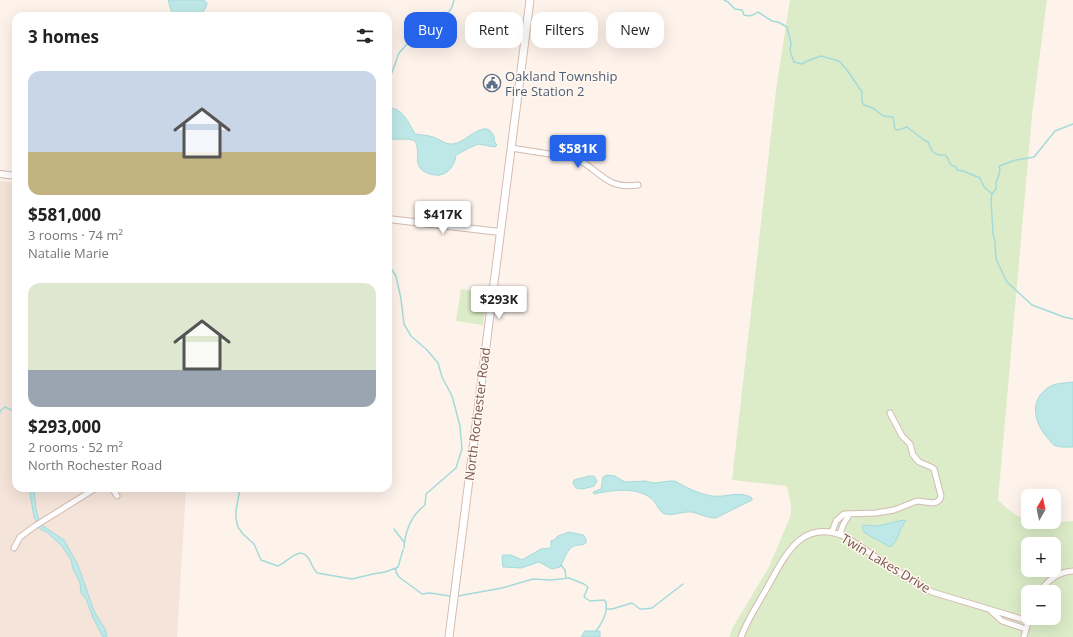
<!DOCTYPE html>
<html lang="en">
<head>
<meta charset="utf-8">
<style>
  body { margin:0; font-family:"Open Sans",sans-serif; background:#f6f6f6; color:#222; height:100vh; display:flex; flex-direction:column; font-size:15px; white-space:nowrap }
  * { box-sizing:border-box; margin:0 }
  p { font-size:13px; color:#767676 }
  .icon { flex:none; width:22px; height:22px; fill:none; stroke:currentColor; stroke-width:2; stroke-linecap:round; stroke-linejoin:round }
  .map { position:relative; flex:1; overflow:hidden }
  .sheet { position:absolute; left:12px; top:12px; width:380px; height:480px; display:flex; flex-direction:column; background:#fff; border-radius:12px; box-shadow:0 4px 16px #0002 }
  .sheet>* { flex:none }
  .guide { position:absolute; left:404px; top:12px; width:380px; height:36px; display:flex; gap:8px }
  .needle { width:26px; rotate:9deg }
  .fabs { position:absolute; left:1021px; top:489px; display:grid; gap:8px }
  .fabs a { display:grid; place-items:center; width:40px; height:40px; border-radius:8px; background:#fff; box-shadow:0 4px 16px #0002; font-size:20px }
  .price { position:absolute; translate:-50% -34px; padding:0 9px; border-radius:4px; background:#fff; color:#222; font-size:13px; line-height:26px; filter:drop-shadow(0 1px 2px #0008) }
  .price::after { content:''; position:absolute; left:50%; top:24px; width:12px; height:9px; margin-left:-6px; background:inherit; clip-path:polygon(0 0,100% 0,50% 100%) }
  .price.active { background:#2563eb; color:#fff }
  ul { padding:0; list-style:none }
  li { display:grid; align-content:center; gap:8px; height:212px; padding:0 16px }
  li span { display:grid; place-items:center; height:124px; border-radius:12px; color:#555 }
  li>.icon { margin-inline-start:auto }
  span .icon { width:72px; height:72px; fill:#fffc; stroke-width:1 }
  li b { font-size:17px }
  h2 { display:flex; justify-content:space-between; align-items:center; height:48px; padding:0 16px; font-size:17px }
  .pill { padding:0 14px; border-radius:12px; background:#fff; box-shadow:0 4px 16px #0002; font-size:14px; line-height:36px }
  .pill.active { background:#2563eb; color:#fff }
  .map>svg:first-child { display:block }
  .residential { fill:#f5e4d9 }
  .green { fill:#dcecc8; fill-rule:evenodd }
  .water { fill:#bee8e7; stroke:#a4dada }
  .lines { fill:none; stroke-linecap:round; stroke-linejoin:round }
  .stream { stroke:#a4dada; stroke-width:1.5 }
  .minor-casing { stroke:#d3bbb2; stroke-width:7 }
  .tertiary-casing { stroke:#d3bbb2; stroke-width:8 }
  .secondary-casing { stroke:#d8bcb2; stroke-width:9 }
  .minor { stroke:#fff; stroke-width:5 }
  .tertiary { stroke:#fff; stroke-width:6 }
  .secondary { stroke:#fff; stroke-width:7 }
  .labels { text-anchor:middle; stroke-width:3; stroke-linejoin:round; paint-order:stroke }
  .service-label { font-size:13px; fill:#4e5e75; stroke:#fff8f1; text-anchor:start }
  .street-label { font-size:13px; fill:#79554c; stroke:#fff8f1 }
</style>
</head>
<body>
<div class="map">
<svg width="1073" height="637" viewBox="0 0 1073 637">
  <rect width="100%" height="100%" fill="#fdf3eb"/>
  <path class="residential" d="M0 181 16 183V488H186L177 637H0Z"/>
  <path class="green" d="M790 0H1047L1032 115 998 500C1006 507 1017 519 1028 519V522H1039L1042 524 1073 521V637H729L733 627 769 567 791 515V505L787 486 732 480 776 90ZM1028 544H1054V570H1028ZM1028 592H1054V618H1028Z
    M461 289 487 293 483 325 456 321Z"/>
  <path class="water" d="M168 0H204L207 3 206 7 201 16H173Z
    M388 108C402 107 409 123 415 134 421 135 427 135 433 137 439 139 445 144 451 144 464 145 483 119 492 133 494 136 495 138 494 141L497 145 495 147 478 144 469 148 456 155C455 163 451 171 443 174 438 176 435 175 430 174 410 168 422 153 415 141 406 137 397 141 388 138Z
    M1073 382V447C1067 447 1060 448 1054 445 1051 443 1048 438 1046 436 1033 420 1030 399 1049 387 1055 383 1066 383 1073 382Z
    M607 475 615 476 621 480 626 482 645 481 654 483 670 481H675C687 488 699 494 712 496 726 498 740 490 752 498V500L716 518C708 518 700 514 692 512 683 511 674 516 665 514 659 512 657 504 653 500 638 486 612 490 594 494L593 492 601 489 603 477Z
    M589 476H594L597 481 594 486 583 489 576 488 573 483 574 480Z
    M29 488H32L34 491 36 510 40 522 43 526 64 540 78 565 94 611 105 629 107 637H103L93 618 86 599 81 593 80 583 73 569 71 560 62 546 48 533 40 529 38 526 34 517Z
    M904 520 906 521C899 528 899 541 890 547L865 533 862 528 863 525 877 526Z
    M569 532 583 535 586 539V543C582 546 579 544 574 546 567 548 564 561 560 567L552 569 539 562 521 568 503 567 502 557 503 555H511L522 560 541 549 551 548V541L554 540 558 536Z
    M585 631H600V637H581Z"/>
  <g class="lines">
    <path class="stream" d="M724 0 728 2 735 9 742 10 744 15C750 17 753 15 758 12L772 21 778 22 787 27 791 43 790 51 794 62 802 64 807 61 821 56 839 61 847 70 862 92V102L864 105 873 108 883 116 893 117 895 129 898 130 907 127 924 140 928 142 932 151 938 155H945L947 157 951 165 956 167 957 170 963 171 980 178 984 187 992 194
      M388 83 399 53 418 32 449 12 452 7 454 0
      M388 103 390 108
      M1073 124 1055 131 1034 157 1016 160 999 166 1000 171 996 183V189L992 194 991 200 993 233 995 242 996 259 1007 282 1032 305 1064 317 1073 319
      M388 264 396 276 401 299 404 324 411 336 427 350 438 363 442 377 452 396 460 426 462 449 456 468 426 494 425 505C412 515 405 531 404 548
      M0 413V411L5 407 16 412
      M240 488 236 511V519L238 527 243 534 254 544 261 560 278 566C288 562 300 544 309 559 312 564 313 569 317 573L352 579 373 574 385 572 396 568
      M394 529 404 542
      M403 550 398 567 396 568V572L399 577 422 594 430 593 450 596
      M561 565 565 570 566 578
      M458 596 502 588 533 579 551 580 569 578 584 584 588 587 584 597 590 601 604 600 606 602C608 613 603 622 596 631
      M607 609H612L632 603 640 609H644L652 608 683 584"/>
    <defs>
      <path id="minor" d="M511 148 575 158C601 170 605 190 638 185
        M112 488 117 496
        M832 532 836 521 844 514 876 513 894 510 917 501 933 503 937 502 940 499 941 496 934 469 931 467 919 462 913 455 910 444 902 436 890 413
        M840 534 843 525 849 515
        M14 548 20 537 35 526 96 488
        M1040 592C1048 579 1058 572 1073 571
        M991 611 1002 621 1026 629
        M741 637C747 620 758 604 767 588 785 556 801 517 846 537L906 577 932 592 1028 621
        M1024 637 1029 618"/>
      <path id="tertiary" d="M0 174 16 176
        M388 219 500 232"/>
      <path id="secondary" d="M449 637 530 0"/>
    </defs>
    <use href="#minor" class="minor-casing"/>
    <use href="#tertiary" class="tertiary-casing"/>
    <use href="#secondary" class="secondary-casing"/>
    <use href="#minor" class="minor"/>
    <use href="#tertiary" class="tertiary"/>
    <use href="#secondary" class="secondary"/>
  </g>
  <defs>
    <symbol id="civic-ring" viewBox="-11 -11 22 22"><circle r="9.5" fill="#fff8f1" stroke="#5c6f8a" stroke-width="1.5"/><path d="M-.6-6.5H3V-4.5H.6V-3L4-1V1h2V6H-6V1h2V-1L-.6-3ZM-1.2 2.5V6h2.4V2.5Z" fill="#5c6f8a"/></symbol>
  </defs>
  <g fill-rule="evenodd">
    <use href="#civic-ring" x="482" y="73" width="20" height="20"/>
  </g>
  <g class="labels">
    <g class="service-label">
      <text x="505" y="81">Oakland Township<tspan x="505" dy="15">Fire Station 2</tspan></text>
    </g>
    <g class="street-label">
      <text transform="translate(477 414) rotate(-83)" y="5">North Rochester Road</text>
      <text transform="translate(886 563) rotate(31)" y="5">Twin Lakes Drive</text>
    </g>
  </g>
</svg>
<div class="fabs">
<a><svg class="needle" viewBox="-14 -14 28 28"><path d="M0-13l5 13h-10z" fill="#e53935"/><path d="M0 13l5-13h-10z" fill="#767676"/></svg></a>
<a>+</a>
<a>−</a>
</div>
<b class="price active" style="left:578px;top:169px">$581K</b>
<b class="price" style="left:443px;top:235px">$417K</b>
<b class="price" style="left:499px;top:320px">$293K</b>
<div class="guide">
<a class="pill active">Buy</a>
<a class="pill">Rent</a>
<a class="pill">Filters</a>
<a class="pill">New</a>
</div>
<section class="sheet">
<h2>3 homes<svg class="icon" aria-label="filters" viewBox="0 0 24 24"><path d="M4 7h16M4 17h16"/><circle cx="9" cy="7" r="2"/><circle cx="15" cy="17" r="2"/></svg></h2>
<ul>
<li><span style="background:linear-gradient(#c9d6e8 65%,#c2b280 0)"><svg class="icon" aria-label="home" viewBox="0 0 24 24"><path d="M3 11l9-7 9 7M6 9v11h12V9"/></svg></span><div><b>$581,000</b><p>3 rooms · 74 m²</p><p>Natalie Marie</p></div></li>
<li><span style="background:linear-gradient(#dfe7d0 70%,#9aa5b1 0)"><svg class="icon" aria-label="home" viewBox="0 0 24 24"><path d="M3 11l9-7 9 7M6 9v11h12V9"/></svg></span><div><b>$293,000</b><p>2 rooms · 52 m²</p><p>North Rochester Road</p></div></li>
</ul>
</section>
</div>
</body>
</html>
